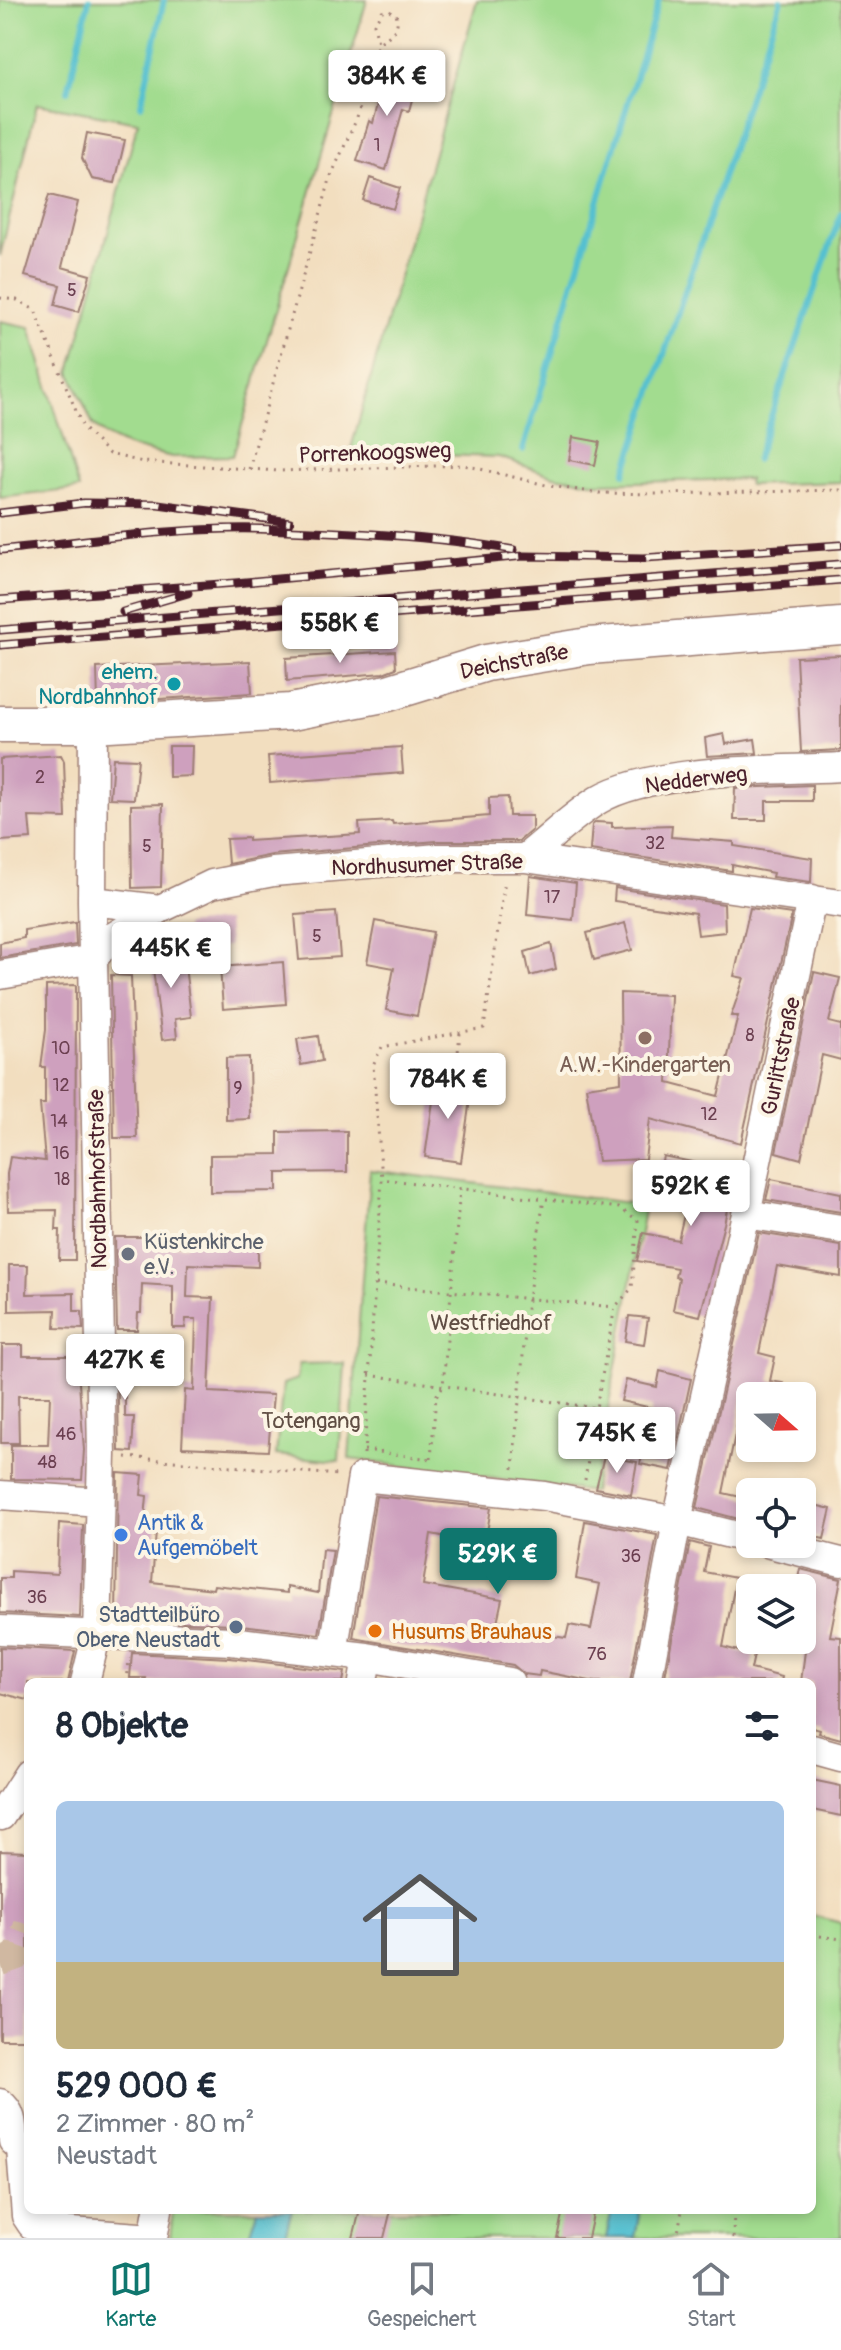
<!DOCTYPE html>
<html lang="de">
<head>
<meta charset="utf-8">
<style>
  body { margin:0; font-family:Pangolin,sans-serif; background:#f2f2f3; color:#1f2937; height:100vh; display:flex; flex-direction:column; font-size:30px; white-space:nowrap }
  * { box-sizing:border-box; margin:0 }
  p { font-size:26px; color:#747a83 }
  .icon { flex:none; width:44px; height:44px; fill:none; stroke:currentColor; stroke-width:2; stroke-linecap:round; stroke-linejoin:round }
  .map { position:relative; flex:1; overflow:hidden }
  .drawer { position:absolute; left:24px; top:1678px; width:792px; height:536px; display:flex; flex-direction:column; background:#fff; border-radius:12px; box-shadow:0 4px 12px #0003 }
  .drawer>* { flex:none }
  .needle { width:52px; rotate:110deg }
  .fabs { position:absolute; left:736px; top:1382px; display:grid; gap:16px }
  .fabs a { display:grid; place-items:center; width:80px; height:80px; border-radius:12px; background:#fff; box-shadow:0 4px 12px #0003; font-size:40px }
  .price { position:absolute; translate:-50% -68px; padding:0 18px; border-radius:8px; background:#fff; color:#222; font-size:26px; line-height:52px; filter:drop-shadow(0 2px 4px #0008) }
  .price::after { content:''; position:absolute; left:50%; top:48px; width:24px; height:18px; margin-left:-12px; background:inherit; clip-path:polygon(0 0,100% 0,50% 100%) }
  .price.on { background:#0f766e; color:#fff }
  ul { padding:0; list-style:none }
  li { display:grid; align-content:center; gap:16px; height:424px; padding:0 32px }
  li+li { border-top:2px solid #e0e1e3 }
  li span { display:grid; place-items:center; height:248px; border-radius:12px; color:#555 }
  li>.icon { margin-inline-start:auto }
  span .icon { width:144px; height:144px; fill:#fffc; stroke-width:1 }
  li b { font-size:34px }
  h2 { display:flex; justify-content:space-between; align-items:center; height:96px; padding:0 32px; font-size:34px }
  .menu { display:flex; justify-content:space-around; align-items:center; height:112px; border-top:2px solid #e0e1e3; background:#fff; font-size:22px; color:#747a83 }
  .menu a { display:grid; justify-items:center; gap:4px }
  .menu .on { color:#0f766e }
  .map>svg:first-child { display:block }
  .green { fill:#a2dc8f; stroke:#767e5d; stroke-width:2 }
  .water { fill:#55c0d0; stroke:#50707e; stroke-width:2 }
  .lines { fill:none; stroke-linecap:round; stroke-linejoin:round }
  .stream { stroke:#55c0d0; stroke-width:6 }
  .building { fill:#cea0be }
  .minor-tunnel { stroke:#d0b8a1; stroke-width:28; stroke-dasharray:28 14; stroke-linecap:butt }
  .minor-casing { stroke:#9e7e75; stroke-width:31 }
  .major-casing { stroke:#9e7e75; stroke-width:39 }
  .path { stroke:#9e7e75; stroke-width:3; stroke-dasharray:2 6; stroke-linecap:butt }
  .minor { stroke:#fff; stroke-width:28 }
  .major { stroke:#fff; stroke-width:36 }
  .rail-casing { stroke:#4a1f2b; stroke-width:9 }
  .rail { stroke:#fcf5e5; stroke-width:6; stroke-dasharray:18; stroke-linecap:butt }
  .culture-dot { fill:#0f9aa8; stroke:#fcf5e5; stroke-width:3 }
  .education-dot { fill:#8d6e63; stroke:#fcf5e5; stroke-width:3 }
  .worship-dot { fill:#6b7280; stroke:#fcf5e5; stroke-width:3 }
  .shop-dot { fill:#3f7fe0; stroke:#fcf5e5; stroke-width:3 }
  .service-dot { fill:#5c6f8a; stroke:#fcf5e5; stroke-width:3 }
  .food-dot { fill:#e8710a; stroke:#fcf5e5; stroke-width:3 }
  .labels { text-anchor:middle; stroke-width:8; stroke-linejoin:round; paint-order:stroke }
  .number-label { font-size:18px; fill:#6b3f50 }
  .street-label { font-size:22px; fill:#4a1f2b; stroke:#fcf5e5 }
  .culture-label { font-size:22px; fill:#0d838f; stroke:#fcf5e5; text-anchor:end }
  .education-label { font-size:22px; fill:#785e54; stroke:#fcf5e5 }
  .worship-label { font-size:22px; fill:#5b616d; stroke:#fcf5e5; text-anchor:start }
  .park-label { font-size:22px; fill:#604e44; stroke:#fcf5e5 }
  .shop-label { font-size:22px; fill:#366cbe; stroke:#fcf5e5; text-anchor:start }
  .service-label { font-size:22px; fill:#4e5e75; stroke:#fcf5e5; text-anchor:end }
  .food-label { font-size:22px; fill:#c56008; stroke:#fcf5e5; text-anchor:start }
</style>
</head>
<body>
<div class="map">
<svg width="841" height="2238" viewBox="0 0 841 2238">
  <rect width="100%" height="100%" fill="#fcf5e5"/>
  <filter id="ink" filterUnits="userSpaceOnUse"><feTurbulence type="fractalNoise" baseFrequency=".0125" numOctaves="2"/><feDisplacementMap in="SourceGraphic" scale="16" xChannelSelector="R" yChannelSelector="G"/><feConvolveMatrix kernelMatrix="1 2 1 2 8 2 1 2 1" color-interpolation-filters="sRGB"/></filter>
  <filter id="wash" filterUnits="userSpaceOnUse"><feTurbulence type="fractalNoise" baseFrequency=".006" numOctaves="4" result="noise"/><feDisplacementMap in="SourceGraphic" scale="32" xChannelSelector="R" yChannelSelector="G"/><feGaussianBlur stdDeviation="1.8" result="paint"/><feColorMatrix in="noise" values="0 0 0 0 0 0 0 0 0 0 0 0 0 0 0 0 0 1.4 0 .05"/><feComposite in="paint" operator="in"/></filter>
  <g filter="url(#wash)">
    <rect width="100%" height="100%" fill="#f2debf"/>
    <path class="green" d="M0 0H367L233 456 172 457 127 446 108 437 93 425 70 372 138 122 37 104 0 256Z
      M477 0H841V482L748 485 749 479 598 483 554 476 499 457 350 452Z
      M0 321 30 327 79 489 0 498Z
      M370 1170 645 1205 593 1492 349 1459Z
      M345 1363 339 1461 276 1455 283 1384 297 1379 299 1364Z
      M812 1915 841 1923V2238H170L173 2210H812Z"/>
    <path class="water" d="M257 2210H292L284 2238H248Z
      M612 2210H640L635 2238H606Z"/>
    <g class="lines">
      <path class="stream" d="M68 91 89 0
        M141 105 164 0
        M523 450 659 0
        M756 460 841 213
        M625 473 781 0"/>
    </g>
    <g id="blocks">
      <path class="building" d="M388 68 418 76 409 111 403 109 386 170 357 161 369 121 373 123Z
        M87 133 125 140 115 183 92 179 82 158Z
        M370 178 400 188 393 209 363 200Z
        M49 195 78 202 62 267 90 275 79 312 55 305 60 285 25 276Z
        M573 437 600 442 595 465 569 460Z
        M395 651 396 668 383 673 287 681 286 658Z
        M841 655V750L801 752 796 657Z
        M250 661 252 693 98 703 97 668Z
        M724 734 726 744 755 739 757 753 707 756 705 738Z
        M169 746H192L191 776 169 777Z
        M401 747 403 773 270 783 268 756Z
        M61 755 64 761 66 818 29 817 31 839 0 841V759Z
        M113 758 138 759 134 799 110 798Z
        M812 785V801H766V820H734L735 788Z
        M508 797 509 816H532V830L519 841H437L272 855 228 864 226 839 248 838V841L360 834 359 823 392 821 393 824 489 816V798Z
        M163 804 161 887 132 888 131 805Z
        M596 822 612 823V827L672 825 671 837 734 842V846L812 858 811 882 772 877 773 873 732 865V871L590 850 592 825Z
        M530 876 576 883 573 920 527 915Z
        M615 888 724 904 725 932 698 935 695 913 614 901Z
        M750 908 792 914 741 1143 650 1119 645 1159 598 1161 586 1087 621 1082 620 993 671 995 668 1083 718 1096 738 1016H731L744 978 734 976Z
        M336 912 340 957 299 960 295 915Z
        M227 921 229 946 187 950 185 925Z
        M375 921 433 932 417 1016 386 1010 394 968 367 963Z
        M75 922 76 945 0 958V943L24 938V930Z
        M625 923 632 950 594 960 587 933Z
        M551 944 556 969 530 976 525 952Z
        M183 949 191 1017 175 1019 177 1038 162 1040 151 953Z
        M283 962 286 1004 223 1009 220 967Z
        M814 972 840 978 829 1022 841 1025V1060L822 1055 801 1159 776 1152Z
        M111 975 131 976 137 1138H114Z
        M76 985 75 1260H59L60 1230H56L57 1210 8 1211 7 1174 10 1157 45 1161 40 1104H45V1067H41L46 1030V986Z
        M318 1036 322 1061 301 1065 297 1039Z
        M249 1057 250 1119 226 1120V1058Z
        M436 1080 472 1086 461 1162 425 1157Z
        M347 1131V1172L277 1173V1191L210 1192V1155L278 1154V1132Z
        M663 1156 735 1171 724 1224 700 1316 673 1310 679 1278 675 1277 677 1268 637 1261 643 1233 678 1240 687 1202 655 1195Z
        M771 1179 841 1193V1212L766 1200Z
        M759 1233 841 1246V1277L777 1266 759 1353 775 1357 770 1381 783 1383 780 1396H743L723 1493 750 1499V1522L697 1508Z
        M115 1237H147V1244L186 1246 187 1237 226 1239V1247L258 1248V1267L188 1264 187 1297 213 1298 209 1392 273 1395 268 1451 182 1447 185 1390 194 1391 196 1319H186L185 1328H173V1286L142 1284 141 1313H138L137 1330H117Z
        M9 1265H28L27 1294 74 1293V1311H82L83 1329 55 1328 56 1310 9 1311Z
        M629 1316 648 1318 644 1344 625 1341Z
        M2 1345H23V1356H77L84 1450 82 1480 11 1479V1445H48L50 1396H18L19 1443H1Z
        M117 1355H136L135 1373 127 1374 125 1393V1417H134L132 1452 119 1451Z
        M660 1371 691 1379 671 1470 640 1464 652 1408 621 1401 626 1380 657 1387Z
        M604 1456 637 1462 631 1495 596 1488Z
        M118 1473 143 1475 141 1495 147 1496 145 1518 157 1519 152 1582 213 1589 214 1585 287 1593V1587L318 1593 322 1549 333 1550 319 1634 232 1624 116 1619Z
        M376 1496 491 1508 485 1544 431 1534 423 1585 502 1599 496 1627 566 1638 569 1625 591 1629 600 1584 576 1579 585 1521 657 1535 630 1682H595L540 1671 539 1676 524 1674 513 1665 353 1638Z
        M802 1502 831 1509 824 1539 802 1534Z
        M59 1523 83 1525 80 1617 0 1613V1578H11V1571L57 1574Z
        M690 1542 709 1547 704 1572 736 1578 723 1647 754 1655 751 1669 782 1677 781 1682H664Z
        M800 1569 841 1579 830 1636 841 1637V1739L819 1733 820 1730 812 1728V1682H801L811 1605 802 1604V1588H796Z
        M0 1647 75 1651 68 1682H28V1700L0 1693Z
        M132 1653 230 1658 345 1672 343 1682H145L146 1678H130Z
        M812 1780 841 1786V1816L812 1810Z
        M0 1851 28 1852V2039H0Z
        M360 2210H391L384 2238H353Z
        M563 2210H594L588 2238H557Z"/>
    </g>
  </g>
  <g filter="url(#ink)">
    <use href="#blocks" fill-opacity="0" stroke="#9e7e75" stroke-width="2"/>
    <g class="lines">
      <path class="minor-tunnel" d="M0 1962 17 1956 28 1925"/>
      <defs>
        <path id="minor" d="M525 858C549 839 572 816 598 800 653 767 775 771 841 767
          M92 901 160 909 212 884 273 872 438 858H525L841 904
          M93 959 109 939 160 909
          M0 975 93 959
          M746 1214 841 1229
          M0 1495 100 1502
          M770 1544 841 1562
          M0 1630 231 1641 367 1657 510 1682
          M333 1653 362 1477 544 1496 677 1521 750 1539
          M85 1682 97 1633 102 1455 92 901 93 724
          M363 1682 367 1657
          M647 1682 677 1521 746 1214 812 899
          M812 1749 841 1757
          M1 1816 28 1774
          M0 2103C13 2112 12 2126 13 2141L21 2148 26 2216 32 2225 44 2230 153 2238
          M153 2238 158 2210"/>
        <path id="major" d="M0 724H93L291 712 388 693 486 663 589 646 841 626"/>
      </defs>
      <use href="#minor" class="minor-casing"/>
      <use href="#major" class="major-casing"/>
      <path class="path" d="M0 298 17 300 35 310 83 428 109 454 143 462 279 471 464 465 550 486 600 493 662 494 841 490
        M249 469 331 176 357 118 378 43 374 24 382 11 389 10 396 14C401 29 390 36 378 43
        M455 1083 460 1033
        M376 1284 615 1307
        M369 1375 596 1408 615 1307 632 1288 638 1220 619 1208 382 1179
        M364 1450 431 1459
        M364 1454 382 1179 373 1065 382 1047 484 1028 505 880
        M126 1457 338 1475
        M431 1459 436 1396 443 1386 460 1189
        M513 1469 528 1299 544 1199
        M585 1480 596 1408
        M127 1682 129 1658
        M812 1935 841 1939
        M677 2238 682 2210
        M733 2238 734 2210"/>
      <use href="#minor" class="minor"/>
      <use href="#major" class="major"/>
      <defs>
        <path id="rail" d="M0 513 84 503 158 504 290 522
          M0 550C86 541 174 527 260 529 345 532 430 535 514 550
          M0 600 235 583 524 556 644 558 841 545
          M123 612 188 593
          M0 630 841 564
          M0 645 841 580"/>
      </defs>
      <use href="#rail" class="rail-casing"/>
      <use href="#rail" class="rail"/>
    </g>
  </g>
  <circle class="culture-dot" cx="174" cy="684" r="8"/>
  <circle class="education-dot" cx="645" cy="1038" r="8"/>
  <circle class="worship-dot" cx="128" cy="1254" r="8"/>
  <circle class="shop-dot" cx="121" cy="1535" r="8"/>
  <circle class="service-dot" cx="236" cy="1627" r="8"/>
  <circle class="food-dot" cx="375" cy="1631" r="8"/>
  <g class="labels">
    <g class="number-label">
      <text x="377" y="151">1</text>
      <text x="72" y="296">5</text>
      <text x="40" y="783">2</text>
      <text x="655" y="849">32</text>
      <text x="147" y="852">5</text>
      <text x="552" y="903">17</text>
      <text x="317" y="942">5</text>
      <text x="750" y="1041">8</text>
      <text x="61" y="1054">10</text>
      <text x="61" y="1091">12</text>
      <text x="238" y="1094">9</text>
      <text x="709" y="1120">12</text>
      <text x="59" y="1127">14</text>
      <text x="61" y="1159">16</text>
      <text x="62" y="1185">18</text>
      <text x="66" y="1440">46</text>
      <text x="47" y="1468">48</text>
      <text x="631" y="1562">36</text>
      <text x="37" y="1603">36</text>
      <text x="597" y="1660">76</text>
    </g>
    <g class="street-label">
      <text transform="translate(375 452) rotate(-2)" y="8">Porrenkoogsweg</text>
      <text transform="translate(514 661) rotate(-11)" y="8">Deichstraße</text>
      <text transform="translate(696 779) rotate(-7)" y="8">Nedderweg</text>
      <text transform="translate(427 864) rotate(-2)" y="8">Nordhusumer Straße</text>
      <text transform="translate(780 1056) rotate(-78)" y="8">Gurlittstraße</text>
      <text transform="translate(97 1179) rotate(-91)" y="8">Nordbahnhofstraße</text>
    </g>
    <g class="culture-label">
      <text x="158" y="679">ehem.<tspan x="158" dy="25">Nordbahnhof</tspan></text>
    </g>
    <g class="education-label">
      <text x="645" y="1072">A.W.-Kindergarten</text>
    </g>
    <g class="worship-label">
      <text x="144" y="1249">Küstenkirche<tspan x="144" dy="25">e.V.</tspan></text>
    </g>
    <g class="park-label">
      <text x="491" y="1330">Westfriedhof</text>
      <text x="311" y="1428">Totengang</text>
    </g>
    <g class="shop-label">
      <text x="137" y="1530">Antik &amp;<tspan x="137" dy="25">Aufgemöbelt</tspan></text>
    </g>
    <g class="service-label">
      <text x="220" y="1622">Stadtteilbüro<tspan x="220" dy="25">Obere Neustadt</tspan></text>
    </g>
    <g class="food-label">
      <text x="391" y="1639">Husums Brauhaus</text>
    </g>
  </g>
</svg>
<div class="fabs">
<a><svg class="needle" viewBox="-14 -14 28 28"><path d="M0-13l5 13h-10z" fill="#e53935"/><path d="M0 13l5-13h-10z" fill="#747a83"/></svg></a>
<a><svg class="icon" aria-label="locate" viewBox="0 0 24 24"><circle cx="12" cy="12" r="6"/><path d="M12 2v4M12 18v4M2 12h4M18 12h4"/></svg></a>
<a><svg class="icon" aria-label="layers" viewBox="0 0 24 24"><path d="M12 4l9 5-9 5-9-5zM3 14l9 5 9-5"/></svg></a>
</div>
<b class="price" style="left:387px;top:118px">384K €</b>
<b class="price" style="left:340px;top:665px">558K €</b>
<b class="price" style="left:171px;top:990px">445K €</b>
<b class="price" style="left:448px;top:1121px">784K €</b>
<b class="price" style="left:691px;top:1228px">592K €</b>
<b class="price" style="left:125px;top:1402px">427K €</b>
<b class="price" style="left:617px;top:1475px">745K €</b>
<b class="price on" style="left:498px;top:1596px">529K €</b>
<section class="drawer">
<h2>8 Objekte<svg class="icon" aria-label="filters" viewBox="0 0 24 24"><path d="M4 7h16M4 17h16"/><circle cx="9" cy="7" r="2"/><circle cx="15" cy="17" r="2"/></svg></h2>
<ul>
<li><span style="background:linear-gradient(#a9c7e8 65%,#c2b280 0)"><svg class="icon" aria-label="home" viewBox="0 0 24 24"><path d="M3 11l9-7 9 7M6 9v11h12V9"/></svg></span><div><b>529 000 €</b><p>2 Zimmer · 80 m²</p><p>Neustadt</p></div></li>
</ul>
</section>
</div>
<nav class="menu">
<a class="on"><svg class="icon" aria-label="map" viewBox="0 0 24 24"><path d="M3 6l6-2 6 2 6-2v14l-6 2-6-2-6 2zM9 4v14M15 6v14"/></svg>Karte</a>
<a><svg class="icon" aria-label="saved" viewBox="0 0 24 24"><path d="M7 4h10v16l-5-4-5 4z"/></svg>Gespeichert</a>
<a><svg class="icon" aria-label="home" viewBox="0 0 24 24"><path d="M3 11l9-7 9 7M6 9v11h12V9"/></svg>Start</a>
</nav>
</body>
</html>
